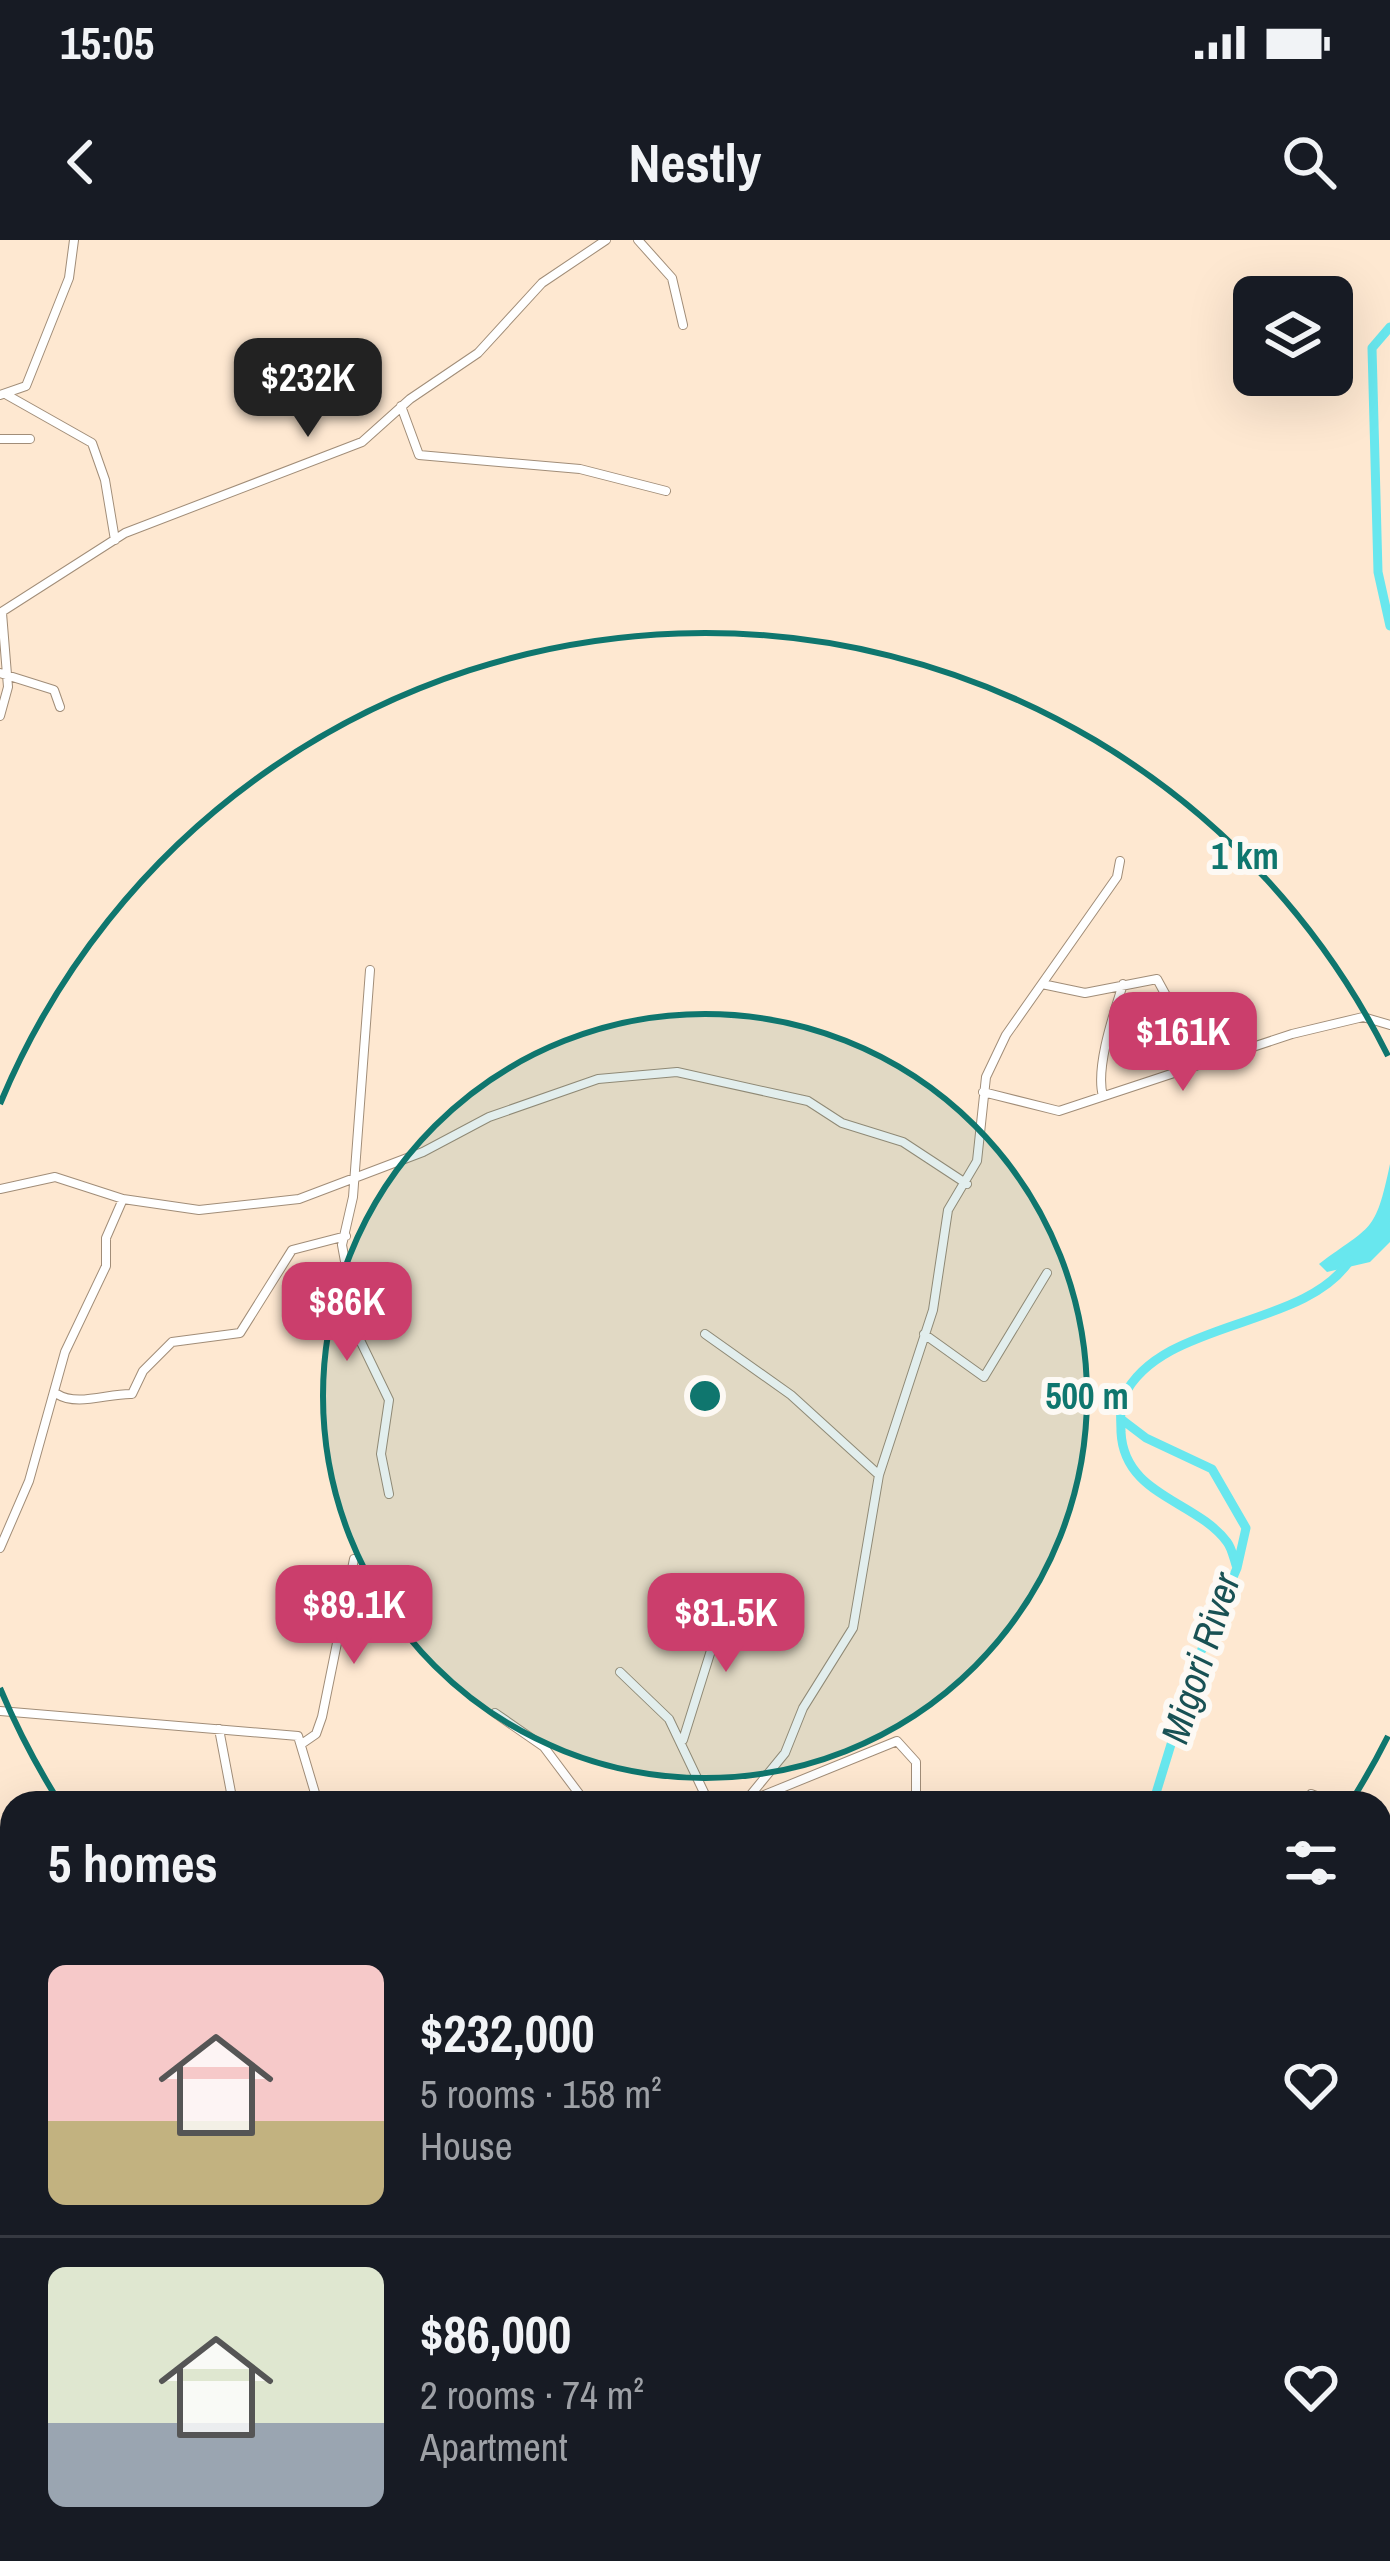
<!DOCTYPE html>
<html lang="en">
<head>
<meta charset="utf-8">
<style>
  body { margin:0; font-family:"Archivo Narrow",sans-serif; background:#20242c; color:#f1f3f6; height:100vh; display:flex; flex-direction:column; font-size:45px; white-space:nowrap }
  * { box-sizing:border-box; margin:0 }
  p { font-size:39px; color:#9ea1a6 }
  .icon { flex:none; width:66px; height:66px; fill:none; stroke:currentColor; stroke-width:2; stroke-linecap:round; stroke-linejoin:round }
  .map { position:relative; flex:1; overflow:hidden }
  .side { position:absolute; left:0px; top:1551px; width:1392px; height:771px; display:flex; flex-direction:column; background:#171b24; border-radius:36px 36px 0 0; box-shadow:0 12px 48px #0002 }
  .side>* { flex:none }
  .tools { position:absolute; left:1233px; top:36px; display:grid; gap:24px }
  .tools a { display:grid; place-items:center; width:120px; height:120px; border-radius:18px; background:#171b24; box-shadow:0 12px 48px #0002; font-size:60px }
  .price { position:absolute; translate:-50% -102px; padding:0 27px; border-radius:24px; background:#cb3e6c; color:#fff; font-size:39px; line-height:78px; filter:drop-shadow(0 3px 6px #0008) }
  .price::after { content:''; position:absolute; left:50%; top:72px; width:36px; height:27px; margin-left:-18px; background:inherit; clip-path:polygon(0 0,100% 0,50% 100%) }
  .price.current { background:#222; color:#fff }
  ul { padding:0; list-style:none }
  li { display:flex; align-items:center; gap:36px; height:300px; padding:0 48px }
  li+li { border-top:3px solid #363941 }
  li span { display:grid; place-items:center; flex:none; width:336px; height:240px; border-radius:18px; color:#555 }
  li>.icon { margin-inline-start:auto }
  span .icon { width:144px; height:144px; fill:#fffc; stroke-width:1 }
  li b { font-size:51px }
  h2 { display:flex; justify-content:space-between; align-items:center; height:144px; padding:0 48px; font-size:51px }
  .status { display:flex; justify-content:space-between; align-items:center; height:84px; padding:0 60px; background:#171b24; direction:ltr }
  .status svg { height:33px; fill:currentColor }
  header { display:flex; justify-content:space-between; align-items:center; height:156px; padding:0 48px; background:#171b24; font-size:54px; font-weight:800 }
  .map>svg:first-child { display:block }
  .water { fill:#68e7ee }
  .lines { fill:none; stroke-linecap:round; stroke-linejoin:round }
  .river { stroke:#68e7ee; stroke-width:9 }
  .minor-casing { stroke:#a18d78; stroke-width:10 }
  .minor { stroke:#fff; stroke-width:8 }
  .ring { fill:none; stroke:#0f766e; stroke-width:6 }
  .labels { text-anchor:middle; stroke-width:12; stroke-linejoin:round; paint-order:stroke }
  .water-label { font-size:39px; font-style:italic; fill:#195154; stroke:#fdf9f4 }
  .centre { fill:#0f766e; stroke:#fdf9f4; stroke-width:6 }
  .ring-label { font-size:36px; text-anchor:middle; font-weight:bold; fill:#0f766e; stroke:#fdf9f4; stroke-width:12; stroke-linejoin:round; paint-order:stroke }
</style>
</head>
<body>
<div class="status"><b>15:05</b><svg viewBox="0 0 49 12"><path d="M0 12V9h3v3zM5 12V6h3v6zM10 12V3h3v9zM15 12V0h3v12zM26 1h20v11H26zM47 4h2v5h-2z"/></svg></div>
<header><svg class="icon" aria-label="back" viewBox="0 0 24 24"><path d="M15 5l-7 7 7 7"/></svg>Nestly<svg class="icon" aria-label="search" viewBox="0 0 24 24"><circle cx="10" cy="10" r="6"/><path d="M15 15l6 6"/></svg></header>
<div class="map">
<svg width="1390" height="2321" viewBox="0 0 1390 2321">
  <rect width="100%" height="100%" fill="#fee8d1"/>
  <path class="water" d="M1390 924V1002L1370 1022 1327 1032 1319 1024C1372 984 1375 995 1390 924Z"/>
  <g class="lines">
    <path class="river" d="M1390 87 1372 108 1378 332 1390 386
      M1121 1179 1146 1198 1212 1229 1246 1288 1237 1328
      M1153 1563 1196 1423 1237 1328C1234 1320 1232 1308 1227 1302 1196 1260 1124 1256 1121 1192 1121 1180 1119 1167 1124 1156 1161 1079 1306 1089 1350 1020
      M1380 2145 1390 2144
      M1380 2283 1390 2278
      M1341 2321 1349 2310"/>
    <defs>
      <path id="minor" d="M638 0 672 38 683 85
        M0 155 26 146 69 38 74 0
        M7 155 92 203 105 240 115 300
        M401 166 419 215 580 229 666 251
        M0 199H30
        M0 373 125 293 362 202 410 159 478 113 542 43 606 0
        M0 433 54 450 60 467
        M0 476 8 447 2 373
        M370 730 353 957 342 1005 359 1098 389 1160 381 1214 389 1254
        M1042 744 1085 753 1157 739 1203 823
        M983 852 1059 871 1292 794 1363 777 1390 785
        M1103 856C1095 828 1114 773 1123 744
        M0 949 55 937 123 959 199 970 299 959 423 912 489 877 598 839 677 832 808 861 842 883 903 902 967 944
        M705 1094 791 1155 879 1235
        M924 1094 984 1137 1047 1033
        M57 1154C77 1167 109 1153 132 1154L143 1131 172 1102 240 1093 292 1010 346 996
        M0 1308 29 1241 65 1112 106 1026V998L123 959
        M620 1432 669 1479 709 1563
        M0 1471 298 1496 318 1563
        M495 1473 544 1507 586 1563
        M219 1489 233 1563
        M683 1500 728 1356
        M303 1503 316 1494 322 1477 354 1319
        M747 1562 897 1501 916 1522V1563
        M744 1563 785 1513 803 1468 853 1388 879 1235 933 1070 948 970 977 921 986 837 1006 795 1117 637 1120 621
        M1305 1563 1311 1554 1335 1563
        M1380 1580 1390 1581
        M1380 1655 1390 1654
        M1380 1795 1390 1796
        M0 1873 12 1882
        M0 2105 12 2106
        M1380 2180 1390 2173
        M0 2230 12 2236
        M112 2310 113 2321
        M277 2310 329 2321
        M810 2310 818 2321
        M178 2311 187 2321
        M167 2321 179 2310
        M538 2321 539 2310
        M614 2321 616 2310
        M865 2321 877 2310
        M1191 2321 1205 2310"/>
    </defs>
    <use href="#minor" class="minor-casing"/>
    <use href="#minor" class="minor"/>
  </g>
  <circle cx="705" cy="1156" r="382" fill="#0f766e" fill-opacity=".12"/>
  <g class="ring">
    <circle cx="705" cy="1156" r="382"/>
    <path d="M1388 1496A763 763 0 0 1 1352 1560M58 1560A763 763 0 0 1 0 1448M0 864A763 763 0 0 1 1388 816"/>
  </g>
  <g class="labels">
    <g class="water-label">
      <text transform="translate(1200 1418) rotate(-72)" y="14">Migori River</text>
    </g>
  </g>
  <circle cx="705" cy="1156" r="18" class="centre"/>
  <g class="ring-label">
    <text x="1245" y="629">1 km</text>
    <text x="1087" y="1169">500 m</text>
  </g>
</svg>
<div class="tools">
<a><svg class="icon" aria-label="layers" viewBox="0 0 24 24"><path d="M12 4l9 5-9 5-9-5zM3 14l9 5 9-5"/></svg></a>
</div>
<b class="price current" style="left:308px;top:200px">$232K</b>
<b class="price" style="left:1183px;top:854px">$161K</b>
<b class="price" style="left:347px;top:1124px">$86K</b>
<b class="price" style="left:354px;top:1427px">$89.1K</b>
<b class="price" style="left:726px;top:1435px">$81.5K</b>
<section class="side">
<h2>5 homes<svg class="icon" aria-label="filters" viewBox="0 0 24 24"><path d="M4 7h16M4 17h16"/><circle cx="9" cy="7" r="2"/><circle cx="15" cy="17" r="2"/></svg></h2>
<ul>
<li><span style="background:linear-gradient(#f6c9c9 65%,#c2b280 0)"><svg class="icon" aria-label="home" viewBox="0 0 24 24"><path d="M3 11l9-7 9 7M6 9v11h12V9"/></svg></span><div><b>$232,000</b><p>5 rooms · 158 m²</p><p>House</p></div><svg class="icon" aria-label="heart" viewBox="0 0 24 24"><path d="M12 20l-8-8c-3-5 5-10 8-4 3-6 11-1 8 4z"/></svg></li>
<li><span style="background:linear-gradient(#dfe7d0 65%,#9aa5b1 0)"><svg class="icon" aria-label="home" viewBox="0 0 24 24"><path d="M3 11l9-7 9 7M6 9v11h12V9"/></svg></span><div><b>$86,000</b><p>2 rooms · 74 m²</p><p>Apartment</p></div><svg class="icon" aria-label="heart" viewBox="0 0 24 24"><path d="M12 20l-8-8c-3-5 5-10 8-4 3-6 11-1 8 4z"/></svg></li>
</ul>
</section>
</div>
</body>
</html>
